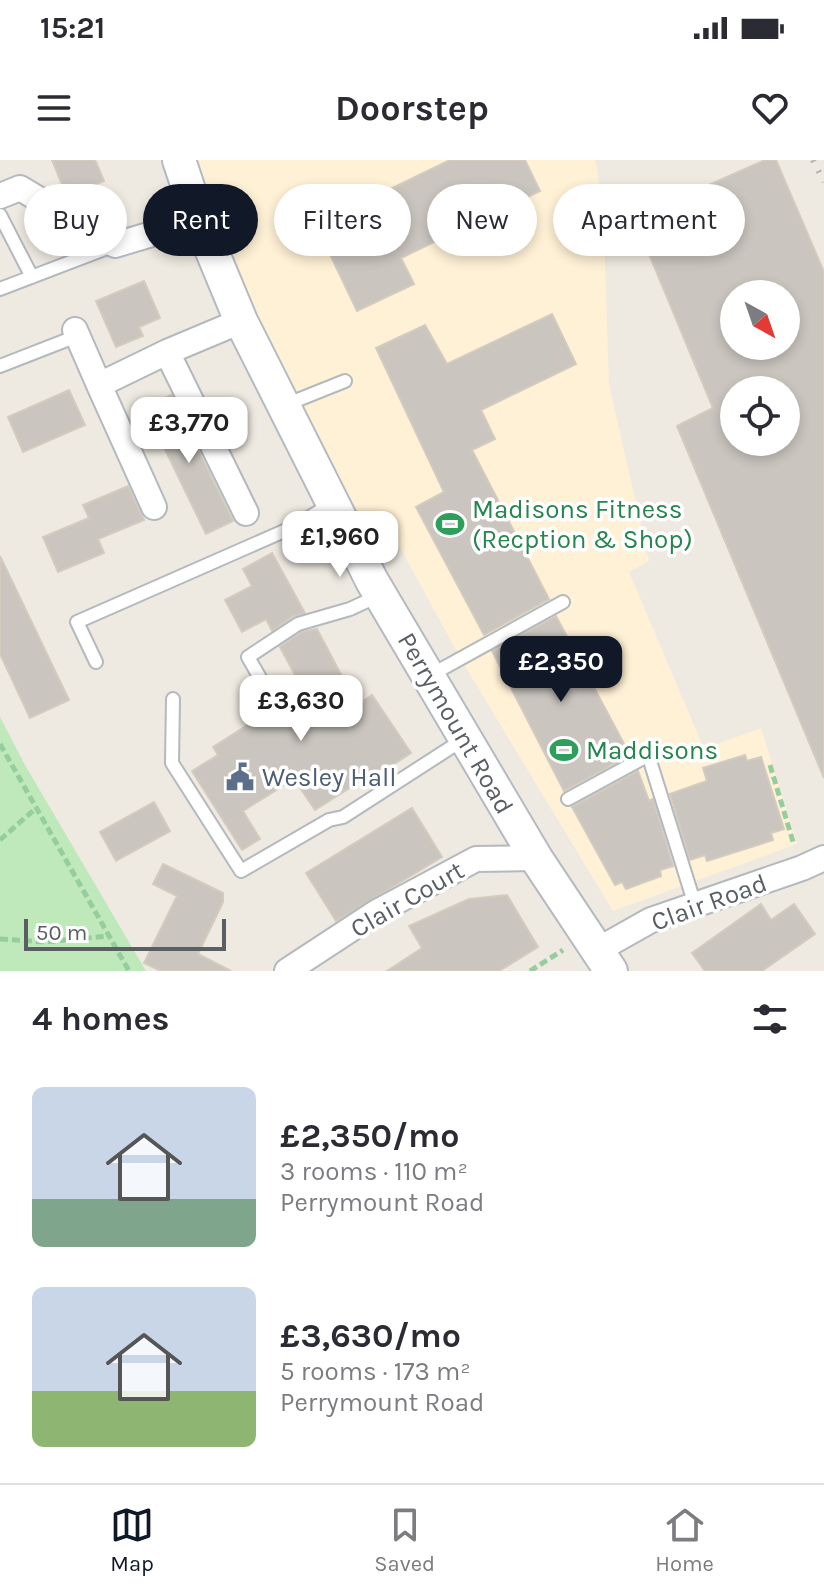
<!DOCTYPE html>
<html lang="en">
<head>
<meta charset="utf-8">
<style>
  body { margin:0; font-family:Karla,sans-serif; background:#f2f2f3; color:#2b2b33; height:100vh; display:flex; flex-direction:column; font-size:30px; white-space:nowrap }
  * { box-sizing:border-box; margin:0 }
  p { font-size:26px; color:#7c7c81 }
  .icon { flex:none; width:44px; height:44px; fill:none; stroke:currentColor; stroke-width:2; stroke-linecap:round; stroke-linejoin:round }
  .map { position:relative; height:811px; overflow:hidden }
  .side { display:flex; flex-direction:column; background:#fff; flex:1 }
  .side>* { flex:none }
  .banner { position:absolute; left:24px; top:24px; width:776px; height:72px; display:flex; gap:16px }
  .needle { width:52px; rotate:140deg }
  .controls { position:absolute; left:720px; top:120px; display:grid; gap:16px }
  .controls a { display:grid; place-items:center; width:80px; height:80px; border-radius:50%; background:#fff; box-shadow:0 4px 12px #0003; font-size:40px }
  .scale { position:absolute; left:24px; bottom:20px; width:202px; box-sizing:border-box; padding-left:8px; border:4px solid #5a5f64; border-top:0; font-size:22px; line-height:28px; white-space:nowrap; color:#5a5f64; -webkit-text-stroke:6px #fff; paint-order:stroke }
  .price { position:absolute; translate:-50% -68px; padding:0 18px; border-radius:16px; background:#fff; color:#222; font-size:26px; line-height:52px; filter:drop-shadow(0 2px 4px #0008) }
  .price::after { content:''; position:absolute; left:50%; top:48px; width:24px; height:18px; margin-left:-12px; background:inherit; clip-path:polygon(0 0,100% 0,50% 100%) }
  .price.on { background:#111827; color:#fff }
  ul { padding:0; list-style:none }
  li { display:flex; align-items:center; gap:24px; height:200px; padding:0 32px }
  li span { display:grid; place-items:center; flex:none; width:224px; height:160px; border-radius:12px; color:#555 }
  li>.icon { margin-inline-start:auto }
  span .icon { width:96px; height:96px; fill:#fffc; stroke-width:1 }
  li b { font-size:34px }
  h2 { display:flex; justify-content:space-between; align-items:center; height:96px; padding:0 32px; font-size:34px }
  .chip { padding:0 28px; border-radius:36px; background:#fff; box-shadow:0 4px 12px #0003; font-size:28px; line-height:72px }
  .chip.on { background:#111827; color:#fff }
  .status { display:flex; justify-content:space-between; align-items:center; height:56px; padding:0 40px; background:#fff; direction:ltr }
  .status svg { height:22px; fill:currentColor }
  header { display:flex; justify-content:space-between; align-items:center; height:104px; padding:0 32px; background:#fff; font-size:36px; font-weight:700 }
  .menu { display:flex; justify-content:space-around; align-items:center; height:112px; border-top:2px solid #e1e1e2; background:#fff; font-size:22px; color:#7c7c81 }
  .menu a { display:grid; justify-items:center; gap:4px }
  .menu .on { color:#111827 }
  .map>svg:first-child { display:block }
  .commercial { fill:#fff1d6 }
  .green { fill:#c0e9bb }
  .building { fill:#cac5be; stroke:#d4cbbf; stroke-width:2; fill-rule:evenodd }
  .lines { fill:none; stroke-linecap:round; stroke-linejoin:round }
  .service-casing { stroke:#b4b9bd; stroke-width:16 }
  .minor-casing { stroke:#b4b9bd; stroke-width:28 }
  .secondary-casing { stroke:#b5bac0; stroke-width:36 }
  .path { stroke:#95cd9e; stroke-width:5; stroke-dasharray:8 4; stroke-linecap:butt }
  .service { stroke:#fff; stroke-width:12 }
  .minor { stroke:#fff; stroke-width:24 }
  .secondary { stroke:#fff; stroke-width:32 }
  .rail { stroke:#b3b4b5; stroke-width:6; stroke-dasharray:2 10; stroke-linecap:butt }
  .labels { text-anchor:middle; stroke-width:7; stroke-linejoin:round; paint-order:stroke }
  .leisure-label { font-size:26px; fill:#27864d; stroke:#fff; text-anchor:start }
  .street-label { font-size:26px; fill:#5a5f64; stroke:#fff }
  .service-label { font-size:26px; fill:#4e5e75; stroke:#fff; text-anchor:start }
</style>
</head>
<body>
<div class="status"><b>15:21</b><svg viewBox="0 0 49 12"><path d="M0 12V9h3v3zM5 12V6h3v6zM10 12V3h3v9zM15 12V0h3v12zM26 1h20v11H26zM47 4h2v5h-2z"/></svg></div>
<header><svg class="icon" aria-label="menu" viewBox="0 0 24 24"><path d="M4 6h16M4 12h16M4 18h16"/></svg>Doorstep<svg class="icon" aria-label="heart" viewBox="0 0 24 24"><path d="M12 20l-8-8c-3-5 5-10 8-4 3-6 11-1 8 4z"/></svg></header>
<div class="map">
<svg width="824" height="811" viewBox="0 0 824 811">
  <rect width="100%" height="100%" fill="#efeae1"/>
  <path class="commercial" d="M182 0H595L603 44 609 224 649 401 629 412 704 589 761 568 797 684 613 751 463 503 381 352 342 362Z"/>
  <path class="green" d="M0 557 25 605 146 811H0Z"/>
  <path class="building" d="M52 0H95L104 21 67 37Z
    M450 0H525L540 31 401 98 414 124 357 151 316 65Z
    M765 0H776L824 112V618L677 266 713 248 634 58ZM734 134H786V186H734ZM734 230H786V282H734Z
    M144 121 160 158 139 167 143 176 116 187 96 141Z
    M552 154 576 204 481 250 495 279 472 290 549 439 484 475 416 347 444 332 376 188 425 165 447 204Z
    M69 230 85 265 23 292 8 257Z
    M171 235 233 361 206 374 145 248Z
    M128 326 144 360 98 379 104 393 58 412 43 377 89 358 83 345Z
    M272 393 305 453 293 456 272 471 266 459 242 472 225 440 252 426 243 409Z
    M0 396 69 540 30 558 0 494Z
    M556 456 630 595 564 631 492 491Z
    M317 469 357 545 372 535 411 593 388 608 386 605 315 650 294 619 243 651 260 679 242 690 192 611 218 595 213 587 303 530 280 487 302 472Z
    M745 595 747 601 761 597 784 669 771 673 773 680 707 701 705 695 690 700 670 634 707 621 703 608Z
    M638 611 649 641 653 639 673 706 660 710 661 716 626 729 622 722 615 725 572 647Z
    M154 642 170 671 116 701 100 672Z
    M412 648 442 697 336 761 306 713Z
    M163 704 223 733V742L198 794 231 811H161L144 803 177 736 153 724Z
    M507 735 538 787 499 811H387L422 788 409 766 469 739Z
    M761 744 771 760 794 744 815 774 762 811H705L692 793Z"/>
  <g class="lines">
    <defs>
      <path id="service" d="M0 55 32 117
        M0 129 115 85
        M0 206 77 176
        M285 245 345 221
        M96 502 77 462 291 368 330 345
        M429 516 563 442
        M268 532 248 497 298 464 350 449 380 435
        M173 539 172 603 241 711 329 660 343 657 464 579
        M651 604 695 745
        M568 639 647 596"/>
      <path id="minor" d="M0 36 20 28 115 85 199 60
        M75 170 99 225
        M167 192 246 353
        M154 347 99 225 167 192 241 161
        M596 791 651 760 802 708 824 698
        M287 811 377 752 476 699 536 698"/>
      <path id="secondary" d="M179 0 199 60 241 161 372 421 536 698 611 811"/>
    </defs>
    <use href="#service" class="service-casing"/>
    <use href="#minor" class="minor-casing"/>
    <use href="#secondary" class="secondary-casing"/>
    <path class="path" d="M0 584 129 811
      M770 605 794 685
      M0 680 36 648
      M0 779 45 782 109 776
      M530 811 563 790"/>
    <use href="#service" class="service"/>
    <use href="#minor" class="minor"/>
    <use href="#secondary" class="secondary"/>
    <path class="rail" d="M813 0 824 22"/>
  </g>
  <defs>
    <symbol id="stadium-bare" viewBox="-9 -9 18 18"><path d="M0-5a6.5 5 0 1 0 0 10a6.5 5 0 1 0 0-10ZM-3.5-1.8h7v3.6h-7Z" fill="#2e9e5b" stroke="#fff" stroke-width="2.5" paint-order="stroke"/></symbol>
    <symbol id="civic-bare" viewBox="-9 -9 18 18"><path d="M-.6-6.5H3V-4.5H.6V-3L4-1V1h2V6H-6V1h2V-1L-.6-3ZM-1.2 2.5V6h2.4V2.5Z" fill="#5c6f8a" stroke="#fff" stroke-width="2.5" paint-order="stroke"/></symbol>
  </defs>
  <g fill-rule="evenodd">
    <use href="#stadium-bare" x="430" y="344" width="40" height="40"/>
    <use href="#stadium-bare" x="544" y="570" width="40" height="40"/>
    <use href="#civic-bare" x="220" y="597" width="40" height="40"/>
  </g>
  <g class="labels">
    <g class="leisure-label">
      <text x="472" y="358">Madisons Fitness<tspan x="472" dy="30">(Recption &amp; Shop)</tspan></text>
      <text x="586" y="599">Maddisons</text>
    </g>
    <g class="street-label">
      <text transform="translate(456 563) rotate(60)" y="9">Perrymount Road</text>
      <text transform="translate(407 739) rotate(-30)" y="9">Clair Court</text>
      <text transform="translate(709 742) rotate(-20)" y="9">Clair Road</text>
    </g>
    <g class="service-label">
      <text x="262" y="626">Wesley Hall</text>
    </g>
  </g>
</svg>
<div class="controls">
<a><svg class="needle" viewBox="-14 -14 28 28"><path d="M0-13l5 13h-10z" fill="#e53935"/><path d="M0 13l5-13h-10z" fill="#7c7c81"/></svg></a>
<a><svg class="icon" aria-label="locate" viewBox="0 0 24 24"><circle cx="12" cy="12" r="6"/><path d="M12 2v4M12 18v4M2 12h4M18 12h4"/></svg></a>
</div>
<div class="scale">50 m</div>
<b class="price" style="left:189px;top:305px">£3,770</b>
<b class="price" style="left:340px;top:419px">£1,960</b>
<b class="price on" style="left:561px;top:544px">£2,350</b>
<b class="price" style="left:301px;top:583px">£3,630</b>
<div class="banner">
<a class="chip">Buy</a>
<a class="chip on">Rent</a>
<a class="chip">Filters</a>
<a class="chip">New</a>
<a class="chip">Apartment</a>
</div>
</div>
<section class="side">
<h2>4 homes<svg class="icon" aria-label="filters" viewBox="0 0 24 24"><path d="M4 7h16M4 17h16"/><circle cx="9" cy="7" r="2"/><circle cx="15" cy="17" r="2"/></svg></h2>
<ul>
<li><span style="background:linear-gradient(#c9d6e8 70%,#7fa58c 0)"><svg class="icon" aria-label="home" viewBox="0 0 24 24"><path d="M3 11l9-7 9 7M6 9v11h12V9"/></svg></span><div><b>£2,350/mo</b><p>3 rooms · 110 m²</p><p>Perrymount Road</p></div></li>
<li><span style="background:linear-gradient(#c9d6e8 65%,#8fb573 0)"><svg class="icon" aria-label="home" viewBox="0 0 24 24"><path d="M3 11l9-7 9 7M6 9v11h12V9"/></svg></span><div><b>£3,630/mo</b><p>5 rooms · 173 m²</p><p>Perrymount Road</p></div></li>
</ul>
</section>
<nav class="menu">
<a class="on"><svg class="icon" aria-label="map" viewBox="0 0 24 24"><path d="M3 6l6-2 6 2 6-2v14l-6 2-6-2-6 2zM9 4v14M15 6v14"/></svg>Map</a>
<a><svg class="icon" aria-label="saved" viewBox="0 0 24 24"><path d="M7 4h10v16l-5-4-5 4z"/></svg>Saved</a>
<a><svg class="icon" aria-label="home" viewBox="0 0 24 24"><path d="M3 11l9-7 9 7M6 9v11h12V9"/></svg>Home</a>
</nav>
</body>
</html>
